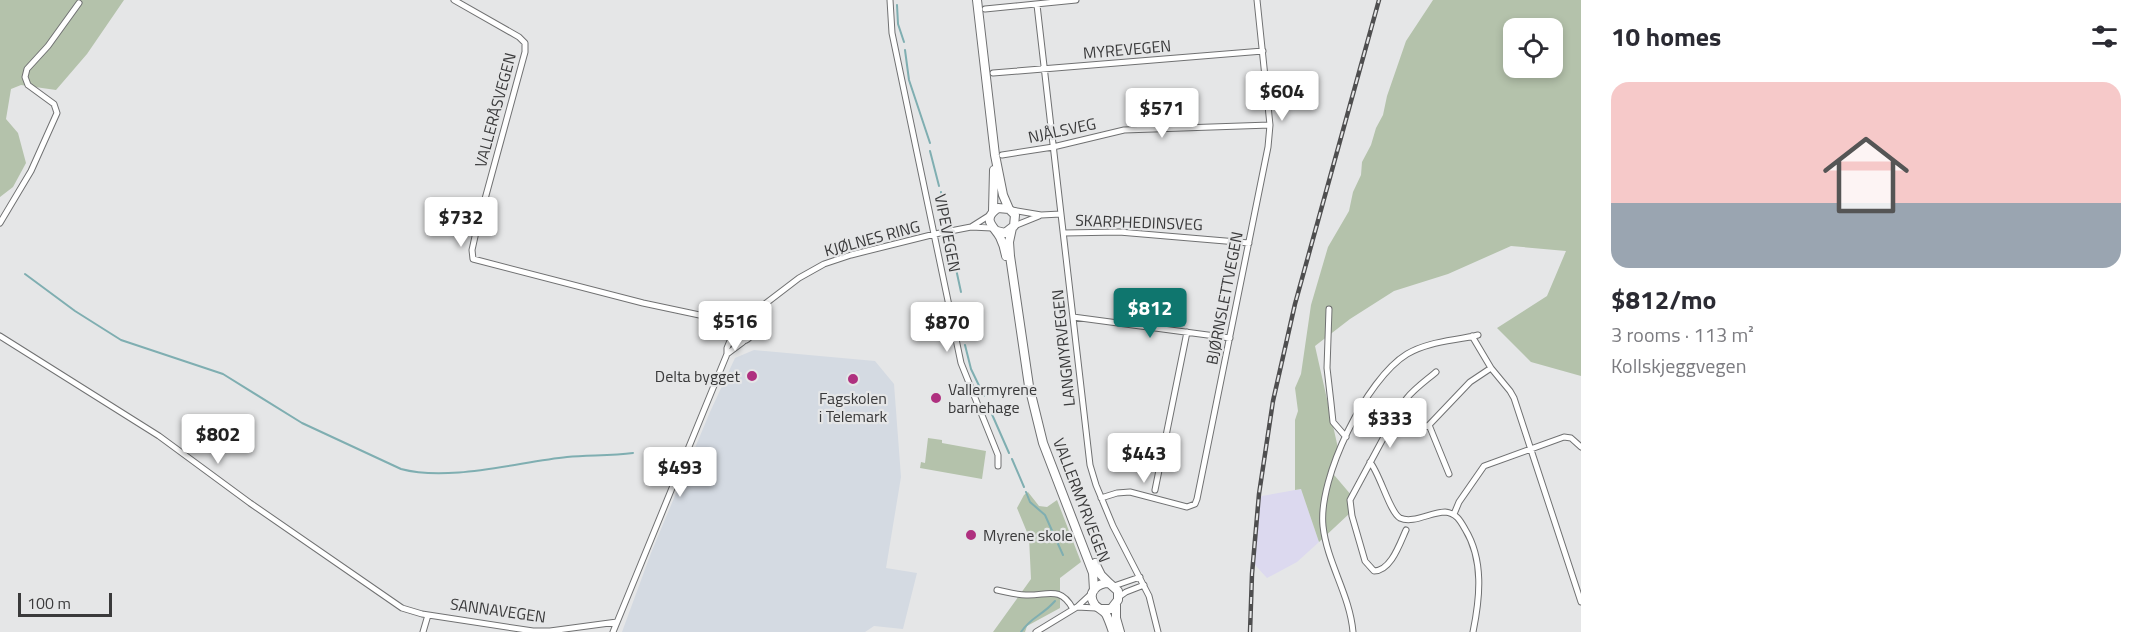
<!DOCTYPE html>
<html lang="en">
<head>
<meta charset="utf-8">
<style>
  body { margin:0; font-family:"Titillium Web",sans-serif; background:#f2f2f3; color:#2b2b33; height:100vh; display:flex; flex-direction:column; font-size:22px; white-space:nowrap }
  * { box-sizing:border-box; margin:0 }
  p { font-size:20px; color:#7c7c81 }
  .icon { flex:none; width:33px; height:33px; fill:none; stroke:currentColor; stroke-width:2; stroke-linecap:round; stroke-linejoin:round }
  .map { position:relative; flex:1; overflow:hidden }
  .drawer { display:flex; flex-direction:column; background:#fff; width:570px }
  .drawer>* { flex:none }
  .controls { position:absolute; left:1503px; top:18px; display:grid; gap:12px }
  .controls a { display:grid; place-items:center; width:60px; height:60px; border-radius:12px; background:#fff; box-shadow:0 3px 9px #0003; font-size:30px }
  .scale { position:absolute; left:18px; bottom:15px; width:94px; box-sizing:border-box; padding-left:6px; border:3px solid #3a3a3b; border-top:0; font-size:16px; line-height:21px; white-space:nowrap; color:#3a3a3b; -webkit-text-stroke:4px #e5e6e7; paint-order:stroke }
  .price { position:absolute; translate:-50% -51px; padding:0 14px; border-radius:6px; background:#fff; color:#222; font-size:20px; line-height:39px; filter:drop-shadow(0 2px 3px #0008) }
  .price::after { content:''; position:absolute; left:50%; top:36px; width:18px; height:14px; margin-left:-9px; background:inherit; clip-path:polygon(0 0,100% 0,50% 100%) }
  .price.selected { background:#0f766e; color:#fff }
  ul { padding:0; list-style:none }
  li { display:grid; align-content:center; gap:12px; height:318px; padding:0 30px }
  li+li { border-top:2px solid #e1e1e2 }
  li span { display:grid; place-items:center; height:186px; border-radius:18px; color:#555 }
  li>.icon { margin-inline-start:auto }
  span .icon { width:108px; height:108px; fill:#fffc; stroke-width:1 }
  li b { font-size:26px }
  h2 { display:flex; justify-content:space-between; align-items:center; height:72px; padding:0 30px; font-size:26px }
  main { display:flex; flex:1; min-height:0 }
  .map>svg:first-child { display:block }
  .built { fill:#d4dae2 }
  .industrial { fill:#dcd9ef }
  .green { fill:#b4c2ab; fill-rule:evenodd }
  .lines { fill:none; stroke-linecap:round; stroke-linejoin:round }
  .stream { stroke:#7faeb1; stroke-width:2 }
  .minor-casing { stroke:#707172; stroke-width:7 }
  .primary-casing { stroke:#707172; stroke-width:10 }
  .minor { stroke:#fff; stroke-width:5 }
  .primary { stroke:#fff; stroke-width:8 }
  .rail-casing { stroke:#4e4e4f; stroke-width:4.5 }
  .rail { stroke:#e5e6e7; stroke-width:2; stroke-dasharray:7; stroke-linecap:butt }
  .poi-dot { fill:#af307f; stroke:#e5e6e7; stroke-width:2 }
  .labels { text-anchor:middle; stroke-width:4.5; stroke-linejoin:round; paint-order:stroke }
  .street-label { font-size:16px; fill:#3a3a3b; stroke:#e5e6e7 }
  .poi-label { font-size:16px; fill:#3a3a3b; stroke:#e5e6e7; text-anchor:start }
</style>
</head>
<body>
<main>
<div class="map">
<svg width="1581" height="632" viewBox="0 0 1581 632">
  <rect width="100%" height="100%" fill="#e5e6e7"/>
  <path class="built" d="M754 350 875 361 894 384 901 477 886 568 917 573 903 629 874 626 865 632H622L651 553 710 412 735 358Z"/>
  <path class="industrial" d="M1301 489 1319 542 1297 562 1267 578 1255 565 1257 500 1262 496Z"/>
  <path class="green" d="M0 0H124L87 54 56 90 21 85 11 89 6 119 18 133 26 163 13 187 0 197Z
    M1433 0H1581V376L1531 362 1497 328 1547 296 1566 251 1511 246 1448 274 1394 291 1350 319 1315 346 1338 448 1329 469 1352 496 1350 513 1319 542 1301 489 1295 490V420L1298 411 1295 388 1301 374 1311 305 1328 247 1349 211 1353 192 1361 175 1362 162 1371 145 1376 128 1383 115 1387 96 1406 41ZM1514 28H1552V68H1514Z
    M928 438 942 440V443L986 451 982 479 920 468 921 462 925 463Z
    M1028 492 1039 506 1047 507 1057 500 1081 562 1060 578V608L1027 626 1025 632H993L1031 579 1029 537 1017 508 1024 495Z"/>
  <g class="lines">
    <path class="stream" d="M897 5 898 24 904 42
      M905 50 909 80 930 143
      M930 151 939 186
      M941 192 946 220
      M950 241 961 292
      M25 274 75 311 121 340 223 374 302 423 401 469C449 482 518 462 567 457 589 455 611 456 633 453
      M961 306 964 340
      M965 345 971 369 984 396
      M987 403 1009 453
      M1012 459 1024 487
      M1026 492 1030 502 1045 515 1063 555
      M1021 632C1031 617 1043 615 1055 601"/>
    <defs>
      <path id="minor" d="M454 0 519 37 525 43V52L476 232 472 250 473 259 643 303 723 320
        M890 0 892 33 961 363 998 455V466
        M1037 5 1061 214
        M985 9 1076 0
        M993 73 1263 51
        M1002 155 1053 147 1124 130 1270 125
        M1012 210 1041 215 1061 214 1090 465 1096 485 1113 526 1149 596 1158 632
        M0 223 31 171 57 113 54 104 28 85 25 77 27 69 48 46 79 3
        M1014 226 1039 216
        M971 227 990 215
        M1064 233 1119 232 1249 243
        M1329 309 1327 368 1331 403 1333 422 1346 437
        M1073 317 1230 338
        M744 320 799 278 824 264 851 255 935 234 971 227 992 228
        M732 331a10 10 0 1 1 20 0a10 10 0 1 1-20 0Z
        M751 326 758 315V311
        M0 336 159 436 250 503 402 608 422 614 533 631H550L617 622
        M1472 336 1491 368 1510 391 1514 398 1581 602
        M727 354 743 342
        M1436 372C1421 385 1395 401 1398 424L1404 428 1416 430 1429 425 1470 382 1491 368
        M1398 424 1385 435 1350 500 1352 516 1365 561 1374 571C1391 571 1400 543 1406 530
        M1429 425 1449 474
        M1370 462C1380 474 1390 513 1400 518 1413 524 1431 512 1445 512 1456 513 1460 520 1465 529 1484 560 1480 598 1473 632
        M1155 490 1187 332
        M1101 498 1117 493 1130 492 1187 507 1195 504 1197 499 1268 147 1270 125 1257 0
        M1454 514 1459 502 1484 466 1564 437 1571 438 1581 447
        M1114 586 1140 577
        M997 590C1007 592 1017 595 1026 595 1047 596 1060 585 1073 609
        M1119 597 1126 592 1144 585
        M1077 607 1096 608
        M423 632 428 615
        M613 632 727 354V348L732 336
        M1036 632 1077 607 1091 594
        M1353 632C1350 595 1327 563 1323 526 1318 478 1366 379 1407 354 1429 341 1455 341 1478 335"/>
      <path id="primary" d="M977 0 995 155 1003 195 1009 209
        M993 211 994 170
        M1012 228 1009 242 1010 256 1029 386 1043 443 1093 573 1094 590
        M997 231 1005 233 1014 226 1015 215 1009 209 998 208C981 220 994 226 1000 237 1003 243 1005 250 1006 256
        M1095 563 1101 575 1109 583
        M1116 605V618L1120 632
        M1102 609H1111L1118 600V591L1109 583C1097 583 1086 593 1095 605 1099 609 1103 610 1106 614 1109 620 1111 626 1113 632"/>
    </defs>
    <use href="#minor" class="minor-casing"/>
    <use href="#primary" class="primary-casing"/>
    <use href="#minor" class="minor"/>
    <use href="#primary" class="primary"/>
    <defs>
      <path id="rail" d="M1250 632 1252 574 1259 494 1273 401 1295 304 1379 0"/>
    </defs>
    <use href="#rail" class="rail-casing"/>
    <use href="#rail" class="rail"/>
  </g>
  <g class="poi-dot">
    <circle cx="752" cy="376" r="6"/>
    <circle cx="853" cy="379" r="6"/>
    <circle cx="936" cy="398" r="6"/>
    <circle cx="971" cy="535" r="6"/>
  </g>
  <g class="labels">
    <g class="street-label">
      <text transform="translate(1127 49) rotate(-5)" y="6">MYREVEGEN</text>
      <text transform="translate(495 110) rotate(-75)" y="6">VALLERÅSVEGEN</text>
      <text transform="translate(1062 130) rotate(-12)" y="6">NJÅLSVEG</text>
      <text transform="translate(1139 222) rotate(2)" y="6">SKARPHEDINSVEG</text>
      <text transform="translate(948 233) rotate(79)" y="6">VIPEVEGEN</text>
      <text transform="translate(872 238) rotate(-15)" y="6">KJØLNES RING</text>
      <text transform="translate(1224 298) rotate(-79)" y="6">BJØRNSLETTVEGEN</text>
      <text transform="translate(1063 348) rotate(-96)" y="6">LANGMYRVEGEN</text>
      <text transform="translate(1082 500) rotate(69)" y="6">VALLERMYRVEGEN</text>
      <text transform="translate(498 610) rotate(8)" y="6">SANNAVEGEN</text>
    </g>
    <g class="poi-label">
      <text x="740" y="382" text-anchor="end">Delta bygget</text>
      <text x="948" y="395">Vallermyrene<tspan x="948" dy="18">barnehage</tspan></text>
      <text x="853" y="404" text-anchor="middle">Fagskolen<tspan x="853" dy="18">i Telemark</tspan></text>
      <text x="983" y="541">Myrene skole</text>
    </g>
  </g>
</svg>
<div class="controls">
<a><svg class="icon" aria-label="locate" viewBox="0 0 24 24"><circle cx="12" cy="12" r="6"/><path d="M12 2v4M12 18v4M2 12h4M18 12h4"/></svg></a>
</div>
<div class="scale">100 m</div>
<b class="price" style="left:1282px;top:122px">$604</b>
<b class="price" style="left:1162px;top:139px">$571</b>
<b class="price" style="left:461px;top:248px">$732</b>
<b class="price selected" style="left:1150px;top:339px">$812</b>
<b class="price" style="left:735px;top:352px">$516</b>
<b class="price" style="left:947px;top:353px">$870</b>
<b class="price" style="left:1390px;top:449px">$333</b>
<b class="price" style="left:218px;top:465px">$802</b>
<b class="price" style="left:1144px;top:484px">$443</b>
<b class="price" style="left:680px;top:498px">$493</b>
</div>
<section class="drawer">
<h2>10 homes<svg class="icon" aria-label="filters" viewBox="0 0 24 24"><path d="M4 7h16M4 17h16"/><circle cx="9" cy="7" r="2"/><circle cx="15" cy="17" r="2"/></svg></h2>
<ul>
<li><span style="background:linear-gradient(#f6c9c9 65%,#9aa5b1 0)"><svg class="icon" aria-label="home" viewBox="0 0 24 24"><path d="M3 11l9-7 9 7M6 9v11h12V9"/></svg></span><div><b>$812/mo</b><p>3 rooms · 113 m²</p><p>Kollskjeggvegen</p></div></li>
</ul>
</section>
</main>
</body>
</html>
